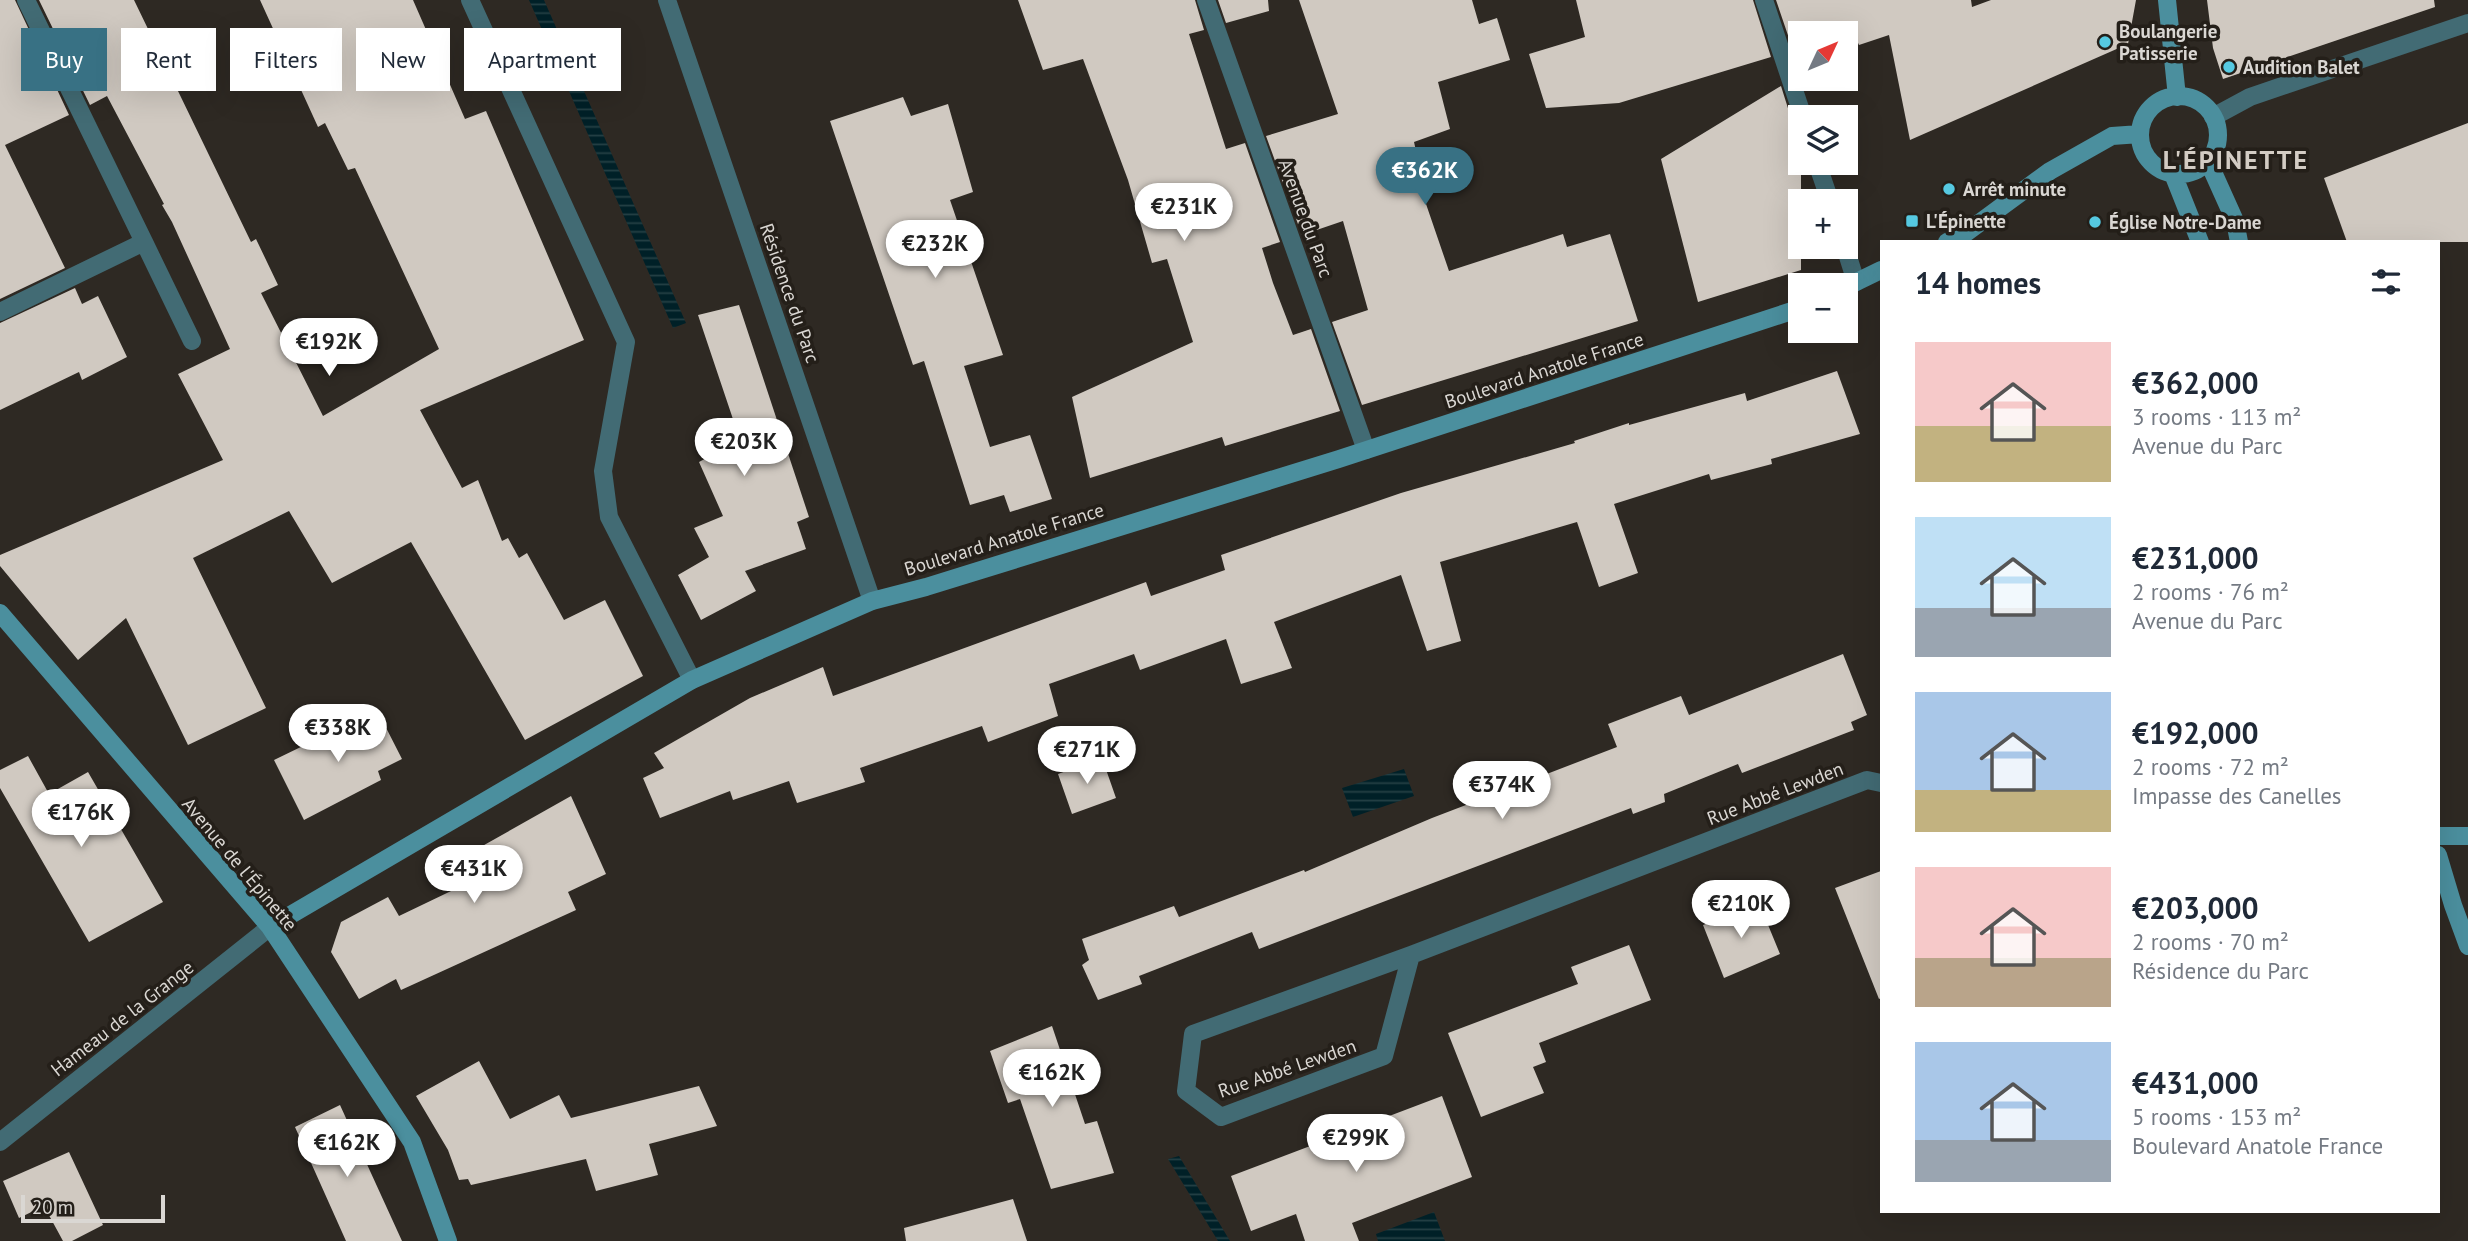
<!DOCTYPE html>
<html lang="en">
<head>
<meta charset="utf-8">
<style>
  body { margin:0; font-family:"PT Sans",sans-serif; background:#f2f2f3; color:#1f2937; height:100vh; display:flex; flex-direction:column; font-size:26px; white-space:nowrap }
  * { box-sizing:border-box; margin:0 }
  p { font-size:23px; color:#747a83 }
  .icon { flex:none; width:38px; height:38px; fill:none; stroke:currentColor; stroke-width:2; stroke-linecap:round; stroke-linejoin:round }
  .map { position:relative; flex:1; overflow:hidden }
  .side { position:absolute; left:1880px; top:240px; width:560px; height:973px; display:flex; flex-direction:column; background:#fff; border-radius:0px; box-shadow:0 7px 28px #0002 }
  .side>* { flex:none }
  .top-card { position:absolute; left:21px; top:28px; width:665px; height:63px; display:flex; gap:14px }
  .needle { width:46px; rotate:46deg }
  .fabs { position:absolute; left:1788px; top:21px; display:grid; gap:14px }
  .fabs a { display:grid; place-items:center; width:70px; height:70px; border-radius:0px; background:#fff; box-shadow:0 7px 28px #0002; font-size:35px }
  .scale { position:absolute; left:21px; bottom:18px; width:144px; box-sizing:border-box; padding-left:7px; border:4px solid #dad7d3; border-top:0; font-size:19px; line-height:24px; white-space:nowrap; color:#dad7d3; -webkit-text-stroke:5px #241f19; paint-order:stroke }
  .price { position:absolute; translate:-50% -60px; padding:0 16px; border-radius:24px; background:#fff; color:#222; font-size:23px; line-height:46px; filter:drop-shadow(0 2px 4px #0008) }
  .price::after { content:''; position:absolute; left:50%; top:42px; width:21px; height:16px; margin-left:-10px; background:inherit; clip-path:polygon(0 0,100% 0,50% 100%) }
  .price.on { background:#387184; color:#fff }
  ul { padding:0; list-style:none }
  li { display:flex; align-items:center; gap:21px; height:175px; padding:0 35px }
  li span { display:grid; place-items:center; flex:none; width:196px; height:140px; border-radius:0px; color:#555 }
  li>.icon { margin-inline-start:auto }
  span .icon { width:84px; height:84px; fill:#fffc; stroke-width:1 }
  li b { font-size:30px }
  h2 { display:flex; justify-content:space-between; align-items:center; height:84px; padding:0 35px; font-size:30px }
  .tag { padding:0 24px; border-radius:0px; background:#fff; box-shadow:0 7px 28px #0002; font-size:24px; line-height:63px }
  .tag.on { background:#387184; color:#fff }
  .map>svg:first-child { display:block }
  .water { fill:url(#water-rules) }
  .building { fill:#d0c9c1 }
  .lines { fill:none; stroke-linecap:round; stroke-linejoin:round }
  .street { stroke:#426b74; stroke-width:18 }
  .secondary { stroke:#4b8f9e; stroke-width:18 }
  .poi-dot { fill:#56c9e1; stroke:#241f19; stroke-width:2.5 }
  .labels { text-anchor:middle; stroke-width:7; stroke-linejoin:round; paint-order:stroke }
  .poi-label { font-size:19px; font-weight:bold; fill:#dad7d3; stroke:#241f19; text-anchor:start }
  .street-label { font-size:19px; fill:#dad7d3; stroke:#241f19 }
  .district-label { font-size:26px; font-weight:bold; letter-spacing:2px; fill:#d3ccc4; stroke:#241f19 }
</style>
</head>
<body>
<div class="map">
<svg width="2468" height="1241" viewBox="0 0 2468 1241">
  <defs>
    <pattern id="water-rules" width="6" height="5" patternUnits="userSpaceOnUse" patternTransform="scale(1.75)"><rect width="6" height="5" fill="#002027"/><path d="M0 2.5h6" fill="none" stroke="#254045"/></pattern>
  </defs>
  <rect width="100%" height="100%" fill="#2e2923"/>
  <path class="water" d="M529 0H544L686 323 673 328Z
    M1404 769 1414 796 1353 817 1342 788Z
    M1179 1156 1230 1241H1218L1168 1159Z
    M1434 1212 1445 1241H1378L1376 1234Z"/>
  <path class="building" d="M0 0H15L69 115 5 145 65 268 0 299Z
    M39 0H134L251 242 256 239 278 285 261 293 323 416 439 349 355 168 348 170 325 123 318 127 260 0H413L465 119 486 111 584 340 420 410 462 488 478 480 502 541 508 538 519 558 527 553 564 620 605 600 643 676 525 740 411 542 332 583 289 511 193 558 266 708 188 745 126 618 78 660 0 566V555L223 460 178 374 230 349 172 222 162 205 164 204 107 96 90 105Z
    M1018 0H1195L1204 30 1189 34 1226 149 1245 143 1280 242 1262 248 1273 283 1293 335 1311 329 1340 411 1225 446 1222 437 1090 478 1072 397 1193 342 1167 259 1152 263 1128 180 1083 59 1043 70Z
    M1218 0H1268L1269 11 1226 23Z
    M1299 0H1472L1479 24 1497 18 1510 60 1438 82 1450 129 1414 142 1419 164 1413 166 1449 271 1563 234 1567 247 1610 234 1638 321 1362 405 1332 322 1368 310 1343 221 1302 235 1266 136 1338 114Z
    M1576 0H1753L1771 57 1619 103 1546 108 1529 54 1585 37Z
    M1776 0H1971L1972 7 1991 0H2136L2128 44 1910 140 1889 35 1859 45 1853 32 1846 34 1801 33V48L1793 50Z
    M2207 0H2434L2435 7 2223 79 2213 48Z
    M1781 86 1792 121 1801 128V270L1698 302 1661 159Z
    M903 97 911 116 948 104 973 192 950 200 1003 355 964 366 990 447 1030 435 1052 499 1010 512 1004 495 970 505 924 361 913 365 830 121Z
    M2468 123V242H2347L2324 178Z
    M75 288 82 304 98 296 127 357 82 380 79 372 0 410V323Z
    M739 305 809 517 797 522 806 549 745 571 756 591 701 620 678 575 709 557 694 528 723 516 699 462 740 440 698 315Z
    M1837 371 1860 434 1771 459 1772 464 1711 480 1709 474 1614 504 1638 573 1599 587 1577 522 1440 562 1461 641 1427 651 1401 575 1274 622 1292 668 1241 684 1226 639 1140 670 1134 654 1049 684 1058 716 988 742 982 726 860 768 865 782 797 803 789 781 733 800 730 791 660 818 643 778 664 768 654 753 750 698 823 667 833 696 1146 582 1151 596 1225 570 1221 555 1401 493 1575 443 1574 441 1629 423V425L1745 393 1747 401Z
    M1843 654 1867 715 1851 722 1854 730 1742 773 1738 764 1664 794 1665 802 1633 814 1631 808 1259 949 1252 932 1139 976 1142 984 1098 1000 1082 965 1089 960 1082 939 1174 906 1179 917 1304 870 1305 872 1432 818 1617 747 1608 724 1681 696 1689 715Z
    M377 710 402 759 378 771 381 780 304 820 274 760Z
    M28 756 49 794 88 772 163 902 89 942 0 788V770Z
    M1102 758 1116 798 1072 814 1058 774Z
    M571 796 606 874 568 892 576 910 401 990 396 979 359 999 331 952 341 922 388 897 399 916 474 880 461 858Z
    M1881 871V998L1879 999 1835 888Z
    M1759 903 1780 954 1724 978 1703 925Z
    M1629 945 1651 1000 1539 1043 1546 1062 1533 1067 1544 1093 1481 1117 1448 1033 1578 984 1571 967Z
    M1052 1026 1085 1124 1097 1121 1114 1173 1051 1189 1020 1099 1008 1103 990 1051Z
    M479 1061 510 1119 559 1095 571 1118 699 1086 717 1126 649 1144 658 1175 596 1191 586 1159 471 1185 468 1179 459 1180 448 1150 416 1096Z
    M1442 1096 1472 1177 1352 1223 1359 1241H1305L1296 1214 1251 1231 1231 1176Z
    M340 1105 360 1149 402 1241H346L295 1127Z
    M69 1152 103 1225 72 1241H63L44 1206 19 1218 3 1181Z
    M1013 1199 1027 1241H906L904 1228Z"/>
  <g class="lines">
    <path class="street" d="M26 0 144 242
      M470 0 626 342 603 471 609 517 692 680
      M667 0 872 601
      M1206 0 1366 450
      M1764 0 1803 117
      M2213 117 2250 97 2468 23
      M1817 163 1830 201
      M1845 247 1856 282
      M0 312 144 242 192 341
      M1411 955 1384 1056 1221 1117 1186 1091 1193 1034 1411 955 1867 780 1881 783
      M0 1142 270 927"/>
    <path class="secondary" d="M2167 0 2177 97
      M2140 135a39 39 0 1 1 78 0a39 39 0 1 1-78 0Z
      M2208 161 2235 221 2239 242
      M2173 174 2200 242
      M1947 242 1963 235 2050 171 2112 136 2140 134
      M1846 287 1881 270
      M0 613 270 927 412 1142 448 1241
      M2438 836H2468
      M2438 855 2453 905 2468 946
      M270 927 692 680 872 601 926 587 1339 459 1801 308"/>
  </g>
  <g class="poi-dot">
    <circle cx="2105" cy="42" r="7"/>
    <circle cx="2229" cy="67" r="7"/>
    <circle cx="1949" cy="189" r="7"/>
    <rect x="1905" y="214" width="14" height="14" rx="3.5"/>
    <circle cx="2095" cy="222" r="7"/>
  </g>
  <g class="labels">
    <g class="poi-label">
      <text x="2119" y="38">Boulangerie<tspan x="2119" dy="22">Patisserie</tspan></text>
      <text x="2243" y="74">Audition Balet</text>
      <text x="1963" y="196">Arrêt minute</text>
      <text x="1926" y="228">L'Épinette</text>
      <text x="2109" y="229">Église Notre-Dame</text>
    </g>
    <g class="street-label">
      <text transform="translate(1306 218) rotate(70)" y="7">Avenue du Parc</text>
      <text transform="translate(790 293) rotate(71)" y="7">Résidence du Parc</text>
      <text transform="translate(1544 370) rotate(-18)" y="7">Boulevard Anatole France</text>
      <text transform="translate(1004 539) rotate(-17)" y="7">Boulevard Anatole France</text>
      <text transform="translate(1775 793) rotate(-21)" y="7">Rue Abbé Lewden</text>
      <text transform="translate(240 864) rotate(50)" y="7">Avenue de l'Épinette</text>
      <text transform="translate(122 1018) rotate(-38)" y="7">Hameau de la Grange</text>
      <text transform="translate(1287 1068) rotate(-19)" y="7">Rue Abbé Lewden</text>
    </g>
    <g class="district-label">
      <text x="2236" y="169">L'ÉPINETTE</text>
    </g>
  </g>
</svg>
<div class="fabs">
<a><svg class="needle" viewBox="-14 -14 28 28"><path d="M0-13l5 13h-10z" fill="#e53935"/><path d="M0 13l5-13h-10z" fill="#747a83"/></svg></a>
<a><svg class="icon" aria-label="layers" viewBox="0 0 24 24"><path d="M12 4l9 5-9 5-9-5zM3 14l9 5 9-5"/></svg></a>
<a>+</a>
<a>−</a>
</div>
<div class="scale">20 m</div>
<b class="price on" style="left:1425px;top:207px">€362K</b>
<b class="price" style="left:1184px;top:243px">€231K</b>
<b class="price" style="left:935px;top:280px">€232K</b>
<b class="price" style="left:329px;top:378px">€192K</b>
<b class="price" style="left:744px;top:478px">€203K</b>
<b class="price" style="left:338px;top:764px">€338K</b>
<b class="price" style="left:1087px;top:786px">€271K</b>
<b class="price" style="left:1502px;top:821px">€374K</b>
<b class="price" style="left:81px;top:849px">€176K</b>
<b class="price" style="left:474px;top:905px">€431K</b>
<b class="price" style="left:1741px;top:940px">€210K</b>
<b class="price" style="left:1052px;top:1109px">€162K</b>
<b class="price" style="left:1356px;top:1174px">€299K</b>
<b class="price" style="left:347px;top:1179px">€162K</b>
<div class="top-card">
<a class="tag on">Buy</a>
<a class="tag">Rent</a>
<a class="tag">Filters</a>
<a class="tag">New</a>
<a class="tag">Apartment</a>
</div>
<section class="side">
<h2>14 homes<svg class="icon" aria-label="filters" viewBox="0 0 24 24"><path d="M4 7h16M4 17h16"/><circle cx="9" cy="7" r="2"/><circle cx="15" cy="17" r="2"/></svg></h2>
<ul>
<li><span style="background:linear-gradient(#f6c9c9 60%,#c2b280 0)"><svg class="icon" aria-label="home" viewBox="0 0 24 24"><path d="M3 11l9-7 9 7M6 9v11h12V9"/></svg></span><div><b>€362,000</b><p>3 rooms · 113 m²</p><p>Avenue du Parc</p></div></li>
<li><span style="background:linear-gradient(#bfe0f5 65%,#9aa5b1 0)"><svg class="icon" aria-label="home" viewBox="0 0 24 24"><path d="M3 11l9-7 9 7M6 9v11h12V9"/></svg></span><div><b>€231,000</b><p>2 rooms · 76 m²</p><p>Avenue du Parc</p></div></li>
<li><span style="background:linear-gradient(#a9c7e8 70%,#c2b280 0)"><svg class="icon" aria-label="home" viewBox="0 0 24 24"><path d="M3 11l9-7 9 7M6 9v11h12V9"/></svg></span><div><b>€192,000</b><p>2 rooms · 72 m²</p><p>Impasse des Canelles</p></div></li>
<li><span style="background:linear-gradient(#f6c9c9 65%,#b9a48a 0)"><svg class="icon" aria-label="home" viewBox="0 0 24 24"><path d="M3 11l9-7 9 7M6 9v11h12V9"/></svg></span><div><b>€203,000</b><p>2 rooms · 70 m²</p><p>Résidence du Parc</p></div></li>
<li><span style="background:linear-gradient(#a9c7e8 70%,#9aa5b1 0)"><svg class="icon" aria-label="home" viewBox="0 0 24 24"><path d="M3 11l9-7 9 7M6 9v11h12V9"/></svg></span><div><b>€431,000</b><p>5 rooms · 153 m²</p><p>Boulevard Anatole France</p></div></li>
</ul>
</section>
</div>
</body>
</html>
